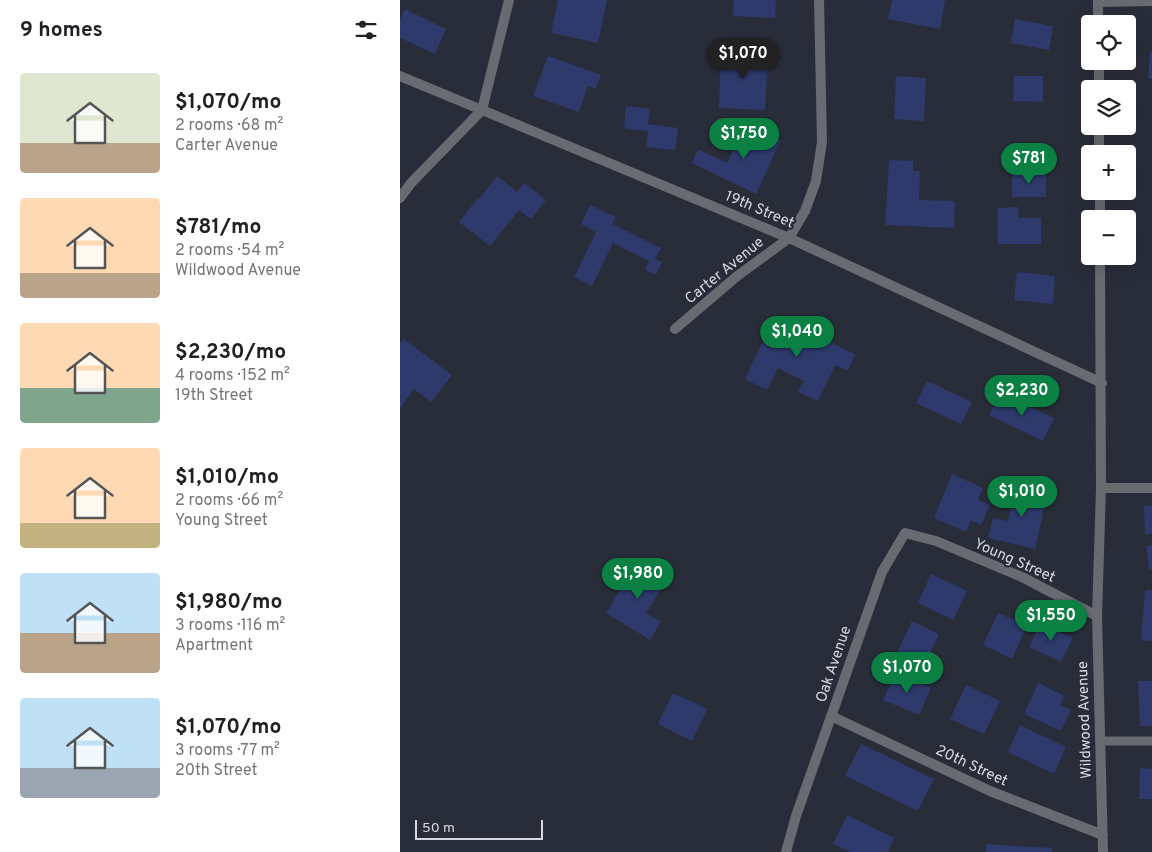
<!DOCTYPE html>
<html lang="en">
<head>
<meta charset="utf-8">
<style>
  body { margin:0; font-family:Overpass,sans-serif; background:#f6f6f6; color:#202124; height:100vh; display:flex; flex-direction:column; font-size:19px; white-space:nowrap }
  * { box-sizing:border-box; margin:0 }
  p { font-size:16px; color:#757577 }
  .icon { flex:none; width:28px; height:28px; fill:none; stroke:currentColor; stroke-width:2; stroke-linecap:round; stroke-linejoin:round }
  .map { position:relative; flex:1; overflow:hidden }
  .side { display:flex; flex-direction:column; background:#fff; width:400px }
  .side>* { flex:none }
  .buttons { position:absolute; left:681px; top:15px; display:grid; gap:10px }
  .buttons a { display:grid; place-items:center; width:55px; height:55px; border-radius:5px; background:#fff; box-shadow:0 5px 20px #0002; font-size:25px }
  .scale { position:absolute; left:15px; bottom:12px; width:128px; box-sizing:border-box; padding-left:5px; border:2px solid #d6d9e1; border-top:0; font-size:14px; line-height:18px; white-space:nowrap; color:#d6d9e1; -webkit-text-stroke:4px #292d3a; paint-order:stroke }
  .price { position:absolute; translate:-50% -42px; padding:0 11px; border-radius:18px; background:#0b8043; color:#fff; font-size:16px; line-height:32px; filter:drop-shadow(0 1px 2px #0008) }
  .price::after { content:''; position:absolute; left:50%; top:30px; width:15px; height:11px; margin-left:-8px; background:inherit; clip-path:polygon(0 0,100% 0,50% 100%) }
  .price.selected { background:#222; color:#fff }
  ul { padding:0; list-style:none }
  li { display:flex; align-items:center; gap:15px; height:125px; padding:0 20px }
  li span { display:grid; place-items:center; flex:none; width:140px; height:100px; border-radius:5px; color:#555 }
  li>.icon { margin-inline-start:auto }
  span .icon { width:60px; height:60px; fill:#fffc; stroke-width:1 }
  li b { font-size:21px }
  h2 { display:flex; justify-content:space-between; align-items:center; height:60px; padding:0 20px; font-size:21px }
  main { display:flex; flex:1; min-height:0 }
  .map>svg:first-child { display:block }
  .building { fill:#2e396c }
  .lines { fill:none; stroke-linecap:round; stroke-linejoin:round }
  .service { stroke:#696b72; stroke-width:9 }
  .minor { stroke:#696b72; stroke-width:10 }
  .labels { text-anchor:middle; stroke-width:4.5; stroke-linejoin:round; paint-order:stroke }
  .street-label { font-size:15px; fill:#d6d9e1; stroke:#292d3a }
</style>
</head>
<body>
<main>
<section class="side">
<h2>9 homes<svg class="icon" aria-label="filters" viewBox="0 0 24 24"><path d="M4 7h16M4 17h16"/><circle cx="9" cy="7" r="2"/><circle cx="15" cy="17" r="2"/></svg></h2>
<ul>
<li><span style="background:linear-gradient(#dfe7d0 70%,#b9a48a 0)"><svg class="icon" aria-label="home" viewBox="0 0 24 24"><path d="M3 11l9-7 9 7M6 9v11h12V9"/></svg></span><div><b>$1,070/mo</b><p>2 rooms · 68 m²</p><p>Carter Avenue</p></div></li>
<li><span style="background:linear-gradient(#ffd9b3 75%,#b9a48a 0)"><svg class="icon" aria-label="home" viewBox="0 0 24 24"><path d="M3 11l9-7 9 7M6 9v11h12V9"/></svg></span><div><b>$781/mo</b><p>2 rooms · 54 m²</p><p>Wildwood Avenue</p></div></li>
<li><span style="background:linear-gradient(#ffd9b3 65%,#7fa58c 0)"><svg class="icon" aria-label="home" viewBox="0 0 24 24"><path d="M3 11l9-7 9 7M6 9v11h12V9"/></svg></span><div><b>$2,230/mo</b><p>4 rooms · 152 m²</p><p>19th Street</p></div></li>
<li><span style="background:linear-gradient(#ffd9b3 75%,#c2b280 0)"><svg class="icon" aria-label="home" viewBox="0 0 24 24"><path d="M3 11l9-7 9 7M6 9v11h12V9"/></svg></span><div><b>$1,010/mo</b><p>2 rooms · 66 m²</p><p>Young Street</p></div></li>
<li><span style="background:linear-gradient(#bfe0f5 60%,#b9a48a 0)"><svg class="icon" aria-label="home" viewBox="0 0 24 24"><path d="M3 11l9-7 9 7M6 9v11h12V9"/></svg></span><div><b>$1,980/mo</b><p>3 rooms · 116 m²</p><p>Apartment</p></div></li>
<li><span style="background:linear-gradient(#bfe0f5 70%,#9aa5b1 0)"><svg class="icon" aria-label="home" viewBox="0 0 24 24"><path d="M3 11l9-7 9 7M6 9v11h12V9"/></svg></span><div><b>$1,070/mo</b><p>3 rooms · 77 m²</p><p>20th Street</p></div></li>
</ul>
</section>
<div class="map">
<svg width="752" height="852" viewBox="0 0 752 852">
  <rect width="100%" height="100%" fill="#292d3a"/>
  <path class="building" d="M158 0H207L198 43 151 33Z
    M334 0H376L375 18 333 16Z
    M492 0H545L540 29 488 19Z
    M5 9 46 29 35 54 0 38V19Z
    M615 19 653 26 649 50 611 43Z
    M321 51 368 53 365 110 319 108Z
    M750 52H752V79H748Z
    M148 56 201 75 196 89 188 86 179 112 133 96Z
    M496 76 526 78 524 121 494 119Z
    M614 76H643V102L613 101Z
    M226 106 250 109 248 124 278 128 275 150 246 147 248 131 224 128Z
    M346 124 381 140 356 194 292 163 298 149 327 163Z
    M489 160 513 161V171H520L519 200 555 201 554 228 485 225Z
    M612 174H646V197H612Z
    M97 176 117 192 124 183 146 200 131 219 119 210 90 246 59 222 78 198 79 199Z
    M190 205 216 217 212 224 261 248 255 259 262 262 256 275 245 270 249 261 213 243 192 286 174 277 196 232 181 224Z
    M618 207 619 218H641V244H598V208Z
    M617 272 655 276 653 304 614 300Z
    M375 316 455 354 448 371 435 365 418 401 398 392 404 381 378 368 367 390 345 379Z
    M4 339 52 375 31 402 14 389 0 408V343Z
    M527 381 572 402 561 424 516 403Z
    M600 393 654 418 643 441 589 415Z
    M552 474 583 488 578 500 590 505 581 525 571 520 566 532 534 518Z
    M617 484 648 491 635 549 588 538 593 518 608 521Z
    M744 506H752V534H745Z
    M752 545V569L749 570 746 546Z
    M239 559 263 573 257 583 263 586 246 613 261 622 250 640 206 613Z
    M531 574 567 591 553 620 518 603Z
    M745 590H752V641L741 640Z
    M598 613 627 626 612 659 583 645Z
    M512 621 539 634 524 665 497 653Z
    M640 623 673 638 661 662 629 647Z
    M495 673 531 688 519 715 483 700Z
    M738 681H752V726H740Z
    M638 683 664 696 660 705 671 710 661 731 624 714Z
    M566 685 600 701 584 734 550 719Z
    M273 693 307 709 292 741 258 724Z
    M620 725 666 747 654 774 608 752Z
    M461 744 534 779 518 811 445 776Z
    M740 768 752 769V799H739Z
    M447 815 494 838 488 852H451L433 844Z
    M586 844 652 848V852H586Z"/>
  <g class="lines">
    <path class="service" d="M700 741H752"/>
    <path class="minor" d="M698 0V24
      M698 2 752 1
      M699 61V89
      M0 76 82 110 389 238 702 383
      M699 126V154
      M700 191V219
      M0 198 11 183 82 110 109 0
      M700 256 701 488 697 616 703 852
      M275 329 336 277 389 238 405 211 416 181 422 142 419 0
      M701 488H752
      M431 716 590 791 703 835
      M386 852 396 816 482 572 505 533 536 541 622 577 697 616"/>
  </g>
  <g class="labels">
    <g class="street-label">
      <text transform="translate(360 209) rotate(23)" y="5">19th Street</text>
      <text transform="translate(324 270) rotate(-39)" y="5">Carter Avenue</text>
      <text transform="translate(615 560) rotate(24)" y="5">Young Street</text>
      <text transform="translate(433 664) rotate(-71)" y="5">Oak Avenue</text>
      <text transform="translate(684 720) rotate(-92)" y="5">Wildwood Avenue</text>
      <text transform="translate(572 765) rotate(25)" y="5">20th Street</text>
    </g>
  </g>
</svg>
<div class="buttons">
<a><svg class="icon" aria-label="locate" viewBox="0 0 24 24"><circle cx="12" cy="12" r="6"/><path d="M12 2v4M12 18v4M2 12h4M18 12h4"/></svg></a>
<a><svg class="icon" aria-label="layers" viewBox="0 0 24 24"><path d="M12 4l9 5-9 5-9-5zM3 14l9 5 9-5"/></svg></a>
<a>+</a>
<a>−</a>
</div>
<div class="scale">50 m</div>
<b class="price selected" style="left:343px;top:80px">$1,070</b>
<b class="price" style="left:344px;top:160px">$1,750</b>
<b class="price" style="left:629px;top:185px">$781</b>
<b class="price" style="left:397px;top:358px">$1,040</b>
<b class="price" style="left:622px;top:417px">$2,230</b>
<b class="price" style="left:622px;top:518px">$1,010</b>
<b class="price" style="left:238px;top:600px">$1,980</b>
<b class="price" style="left:651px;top:642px">$1,550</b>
<b class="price" style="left:507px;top:694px">$1,070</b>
</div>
</main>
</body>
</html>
